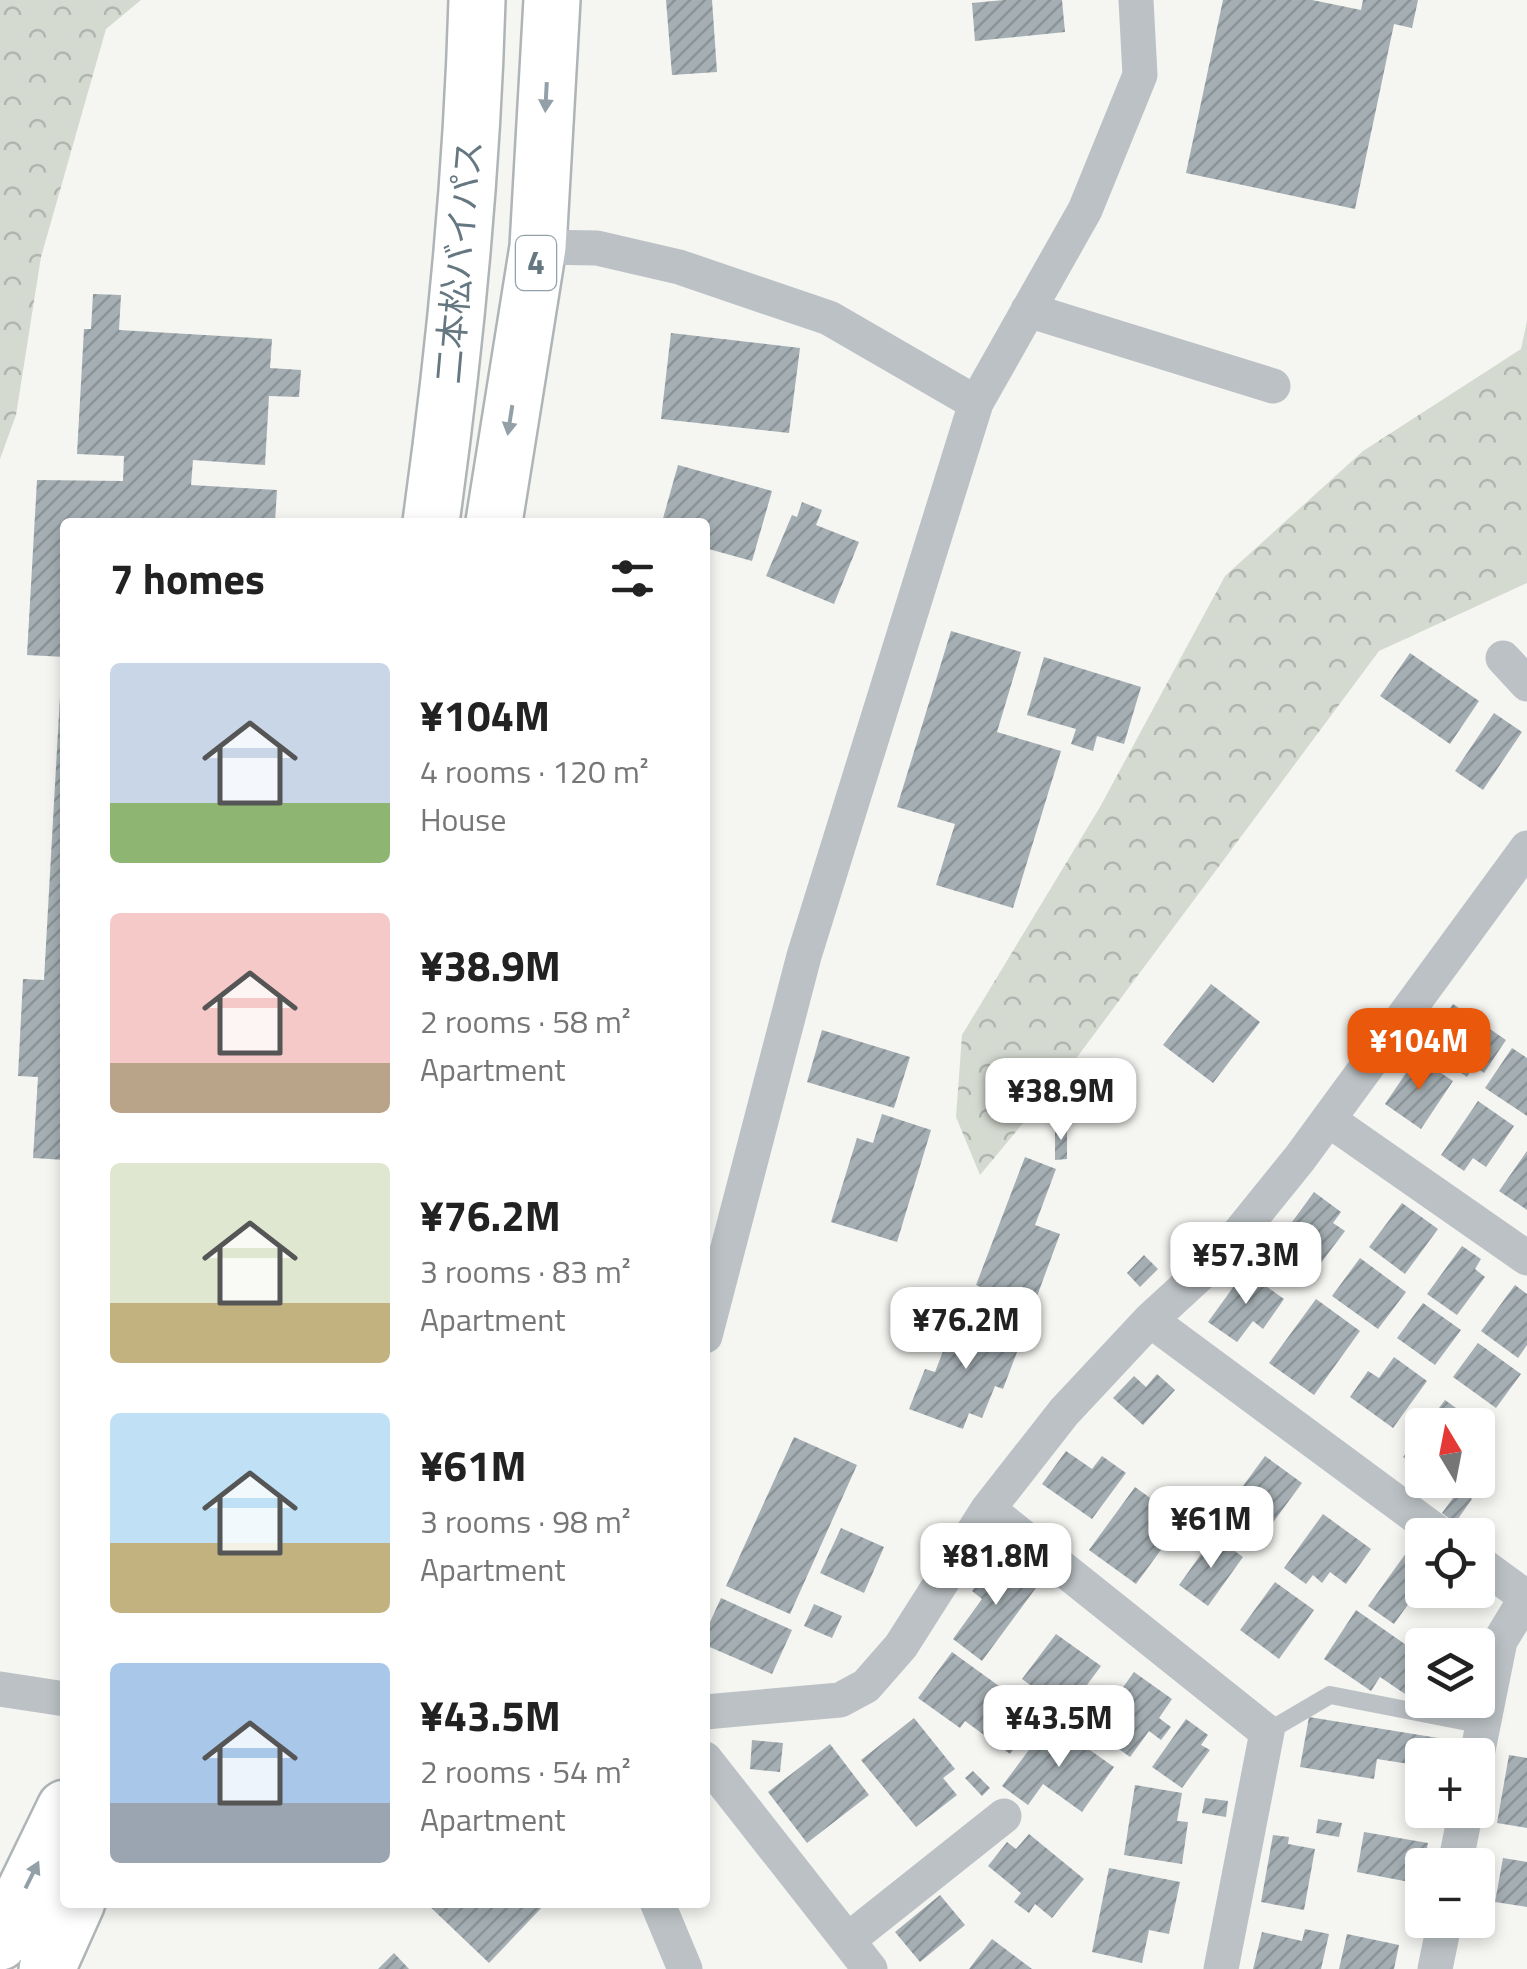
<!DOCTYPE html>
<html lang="en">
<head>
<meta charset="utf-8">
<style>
  body { margin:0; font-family:"Titillium Web","Noto Sans JP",sans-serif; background:#f6f6f6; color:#222; height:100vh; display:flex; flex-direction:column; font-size:38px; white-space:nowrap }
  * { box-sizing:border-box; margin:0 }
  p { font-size:32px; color:#767676 }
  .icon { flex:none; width:55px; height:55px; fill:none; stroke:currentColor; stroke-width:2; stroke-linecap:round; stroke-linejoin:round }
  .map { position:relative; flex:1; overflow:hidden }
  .sheet { position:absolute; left:60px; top:518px; width:650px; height:1390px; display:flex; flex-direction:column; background:#fff; border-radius:10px; box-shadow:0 5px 15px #0003 }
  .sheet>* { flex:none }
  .needle { width:65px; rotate:350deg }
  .buttons { position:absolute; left:1405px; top:1408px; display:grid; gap:20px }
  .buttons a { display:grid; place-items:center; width:90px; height:90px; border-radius:10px; background:#fff; box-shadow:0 5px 15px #0003; font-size:50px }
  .price { position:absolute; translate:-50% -85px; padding:0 22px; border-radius:20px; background:#fff; color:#222; font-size:32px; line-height:65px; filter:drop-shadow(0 2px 5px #0008) }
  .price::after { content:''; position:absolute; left:50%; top:60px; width:30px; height:22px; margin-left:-15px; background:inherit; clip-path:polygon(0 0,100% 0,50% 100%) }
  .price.current { background:#ea580c; color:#fff }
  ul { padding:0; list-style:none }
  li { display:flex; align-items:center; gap:30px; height:250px; padding:0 50px }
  li span { display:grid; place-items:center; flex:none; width:280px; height:200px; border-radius:10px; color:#555 }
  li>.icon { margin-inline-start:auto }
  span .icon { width:120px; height:120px; fill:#fffc; stroke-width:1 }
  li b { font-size:42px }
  h2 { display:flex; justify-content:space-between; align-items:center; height:120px; padding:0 50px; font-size:42px }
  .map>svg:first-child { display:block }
  .forest { fill:url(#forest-crowns) }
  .building { fill:url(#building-hatch) }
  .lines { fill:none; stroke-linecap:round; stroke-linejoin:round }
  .highway-casing { stroke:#afb4b7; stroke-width:60 }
  .lane { stroke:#bbc1c4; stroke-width:18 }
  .street { stroke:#bbc1c4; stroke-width:35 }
  .highway { stroke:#fff; stroke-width:55 }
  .oneway { fill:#93a0a8 }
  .labels { text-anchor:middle; stroke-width:10; stroke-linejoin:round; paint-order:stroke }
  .shield { fill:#fff; stroke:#93a0a8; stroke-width:2.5 }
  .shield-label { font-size:32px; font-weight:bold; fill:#657882 }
  .street-label { font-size:35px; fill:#657882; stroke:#fff }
</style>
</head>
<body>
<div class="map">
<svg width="1527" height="1969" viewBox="0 0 1527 1969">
  <defs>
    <pattern id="forest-crowns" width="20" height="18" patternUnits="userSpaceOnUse" patternTransform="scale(2.5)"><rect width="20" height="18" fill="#d5dad1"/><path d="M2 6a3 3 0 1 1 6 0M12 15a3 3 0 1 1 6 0" fill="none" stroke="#b0b6af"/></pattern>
    <pattern id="building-hatch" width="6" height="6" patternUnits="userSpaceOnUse" patternTransform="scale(2.5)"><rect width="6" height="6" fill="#a5afb3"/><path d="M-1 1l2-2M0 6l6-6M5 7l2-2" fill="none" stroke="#8a9397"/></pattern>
  </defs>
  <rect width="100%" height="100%" fill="#f5f5f2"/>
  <path class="forest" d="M0 0H141L106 29 41 257 16 415 0 459Z
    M1527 321V583L1379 651 1072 1064 980 1175 956 1117 962 1035 1100 807 1225 576 1363 451 1521 349Z"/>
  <path class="building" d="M666 0H712L717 72 672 75Z
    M1004 0H1062L1065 32 975 41 972 3Z
    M1223 0H1312L1361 10 1363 0H1418L1412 28 1394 24 1355 209 1186 173Z
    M93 294 121 295 119 330 272 339 270 368 301 370 299 397 269 396 265 465 193 460 191 485 277 490 275 522H65V657L27 655 37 480 123 481 124 456 77 454 84 329H91Z
    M671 333 800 348 789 433 661 419Z
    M678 465 772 491 752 561 705 548V522H662Z
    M802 502 822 510 816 525 859 542 834 604 766 576 792 515 797 517Z
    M951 631 1021 652 997 732 1061 751 1013 908 936 885 955 824 897 807Z
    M1410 653 1479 701 1450 744 1380 696Z
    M1044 657 1141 687 1124 744 1097 736 1093 751 1071 744 1076 729 1027 715Z
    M62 661H65V1160L33 1158 38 1077 18 1076 23 979 44 980Z
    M1494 713 1522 732 1483 790 1455 771Z
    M1211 984 1260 1022 1213 1083 1163 1045Z
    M1453 1004 1506 1040 1484 1073 1474 1066 1467 1077 1424 1047Z
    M822 1030 910 1057 894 1108 807 1082Z
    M1512 1048 1527 1058V1116L1485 1088Z
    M1417 1057 1453 1081 1421 1129 1385 1104Z
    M1478 1101 1514 1126 1486 1167 1473 1158 1464 1171 1441 1155Z
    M882 1114 931 1130 897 1242 831 1222 857 1138 873 1143Z
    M1055 1127H1067V1159L1055 1160Z
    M1527 1151V1210L1499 1191Z
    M1025 1157 1056 1169 1035 1225 1060 1234 1033 1307 1017 1302 1014 1309 990 1300 993 1292 976 1285Z
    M1314 1192 1341 1212 1333 1223 1345 1231 1314 1272 1276 1244Z
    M1402 1203 1438 1229 1405 1274 1369 1247Z
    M1462 1246 1481 1259 1475 1269 1485 1277 1457 1315 1427 1294Z
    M1144 1255 1158 1269 1140 1287 1127 1273Z
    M1360 1258 1406 1292 1378 1329 1332 1296Z
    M1245 1271 1284 1299 1263 1329 1253 1321 1237 1342 1208 1322Z
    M1515 1285 1527 1294V1345L1518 1358 1481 1331Z
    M1316 1299 1360 1331 1314 1395 1269 1363Z
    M1423 1303 1461 1330 1435 1365 1397 1338Z
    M959 1310 990 1322 988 1326 1022 1339 1003 1389 995 1386 982 1418 969 1413 963 1429 909 1409 925 1369 935 1372Z
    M1478 1343 1521 1374 1496 1408 1453 1377Z
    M1394 1357 1427 1381 1393 1428 1350 1397 1368 1371 1379 1378Z
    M1157 1374 1175 1390 1143 1425 1113 1398 1134 1376 1146 1387Z
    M1445 1400 1485 1429 1478 1439V1425H1426Z
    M1422 1430V1471L1403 1457Z
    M794 1437 857 1465 790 1614 726 1586Z
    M1066 1451 1092 1469 1102 1456 1126 1473 1092 1519 1042 1484Z
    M1265 1456 1302 1483 1269 1528 1232 1501Z
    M1135 1487 1182 1521 1136 1584 1089 1550Z
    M1459 1490 1472 1499 1455 1523 1442 1513Z
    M1323 1514 1371 1549 1346 1584 1330 1572 1322 1583 1313 1575 1306 1584 1284 1568Z
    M841 1528 884 1547 864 1593 820 1573Z
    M1214 1536 1243 1557 1208 1606 1179 1585Z
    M1409 1549 1422 1558V1585L1394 1624 1368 1606Z
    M1011 1559 1041 1581 982 1661 953 1639 982 1599 972 1591 988 1570 998 1578Z
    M1275 1582 1314 1610 1279 1659 1240 1630Z
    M721 1598 792 1630 772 1674 705 1645V1633Z
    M814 1604 842 1616 832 1638 804 1626Z
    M1356 1610 1422 1656V1681L1411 1698 1380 1677 1371 1691 1324 1659Z
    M1056 1634 1101 1666 1067 1712 1022 1679Z
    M952 1652 1039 1715 1010 1754 965 1721 960 1728 918 1698Z
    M1134 1672 1172 1699 1159 1718 1171 1727 1161 1740 1149 1731 1130 1757 1092 1730Z
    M1309 1717 1438 1738 1435 1755H1422V1766L1377 1759 1374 1779 1300 1767Z
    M914 1718 955 1769 943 1778 957 1795 916 1827 861 1760Z
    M1186 1719 1208 1735 1201 1745 1210 1750 1182 1788 1152 1767Z
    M1050 1722 1114 1767 1082 1812 1043 1784 1028 1805 1002 1786Z
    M752 1740 783 1743 780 1772 750 1769Z
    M830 1744 869 1795 807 1843 768 1792Z
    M1509 1755 1527 1758V1828L1497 1823Z
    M973 1771 990 1788 982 1796 965 1778Z
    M1135 1785 1182 1793 1177 1821 1188 1822 1182 1864 1124 1855Z
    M1205 1798 1228 1801 1226 1817 1202 1813Z
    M1318 1819 1342 1823 1339 1837 1316 1833Z
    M1364 1832 1428 1843 1420 1884 1357 1872Z
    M1029 1834 1084 1879 1052 1918 1035 1904 1029 1913 1014 1902 1021 1893 988 1866 1007 1842 1016 1849Z
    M1273 1835 1289 1837 1288 1844 1315 1849 1304 1910 1261 1902Z
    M1503 1858 1527 1862V1907L1495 1902Z
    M1109 1868 1180 1882 1169 1934 1149 1930 1142 1963 1092 1952Z
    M940 1895 965 1925 920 1962 895 1932Z
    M425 1902H547L489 1963Z
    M1305 1929 1329 1934 1321 1969H1253L1262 1932 1302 1941Z
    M1347 1934 1399 1945 1394 1969H1339Z
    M992 1939 1032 1969H969Z
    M394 1953 409 1969H378Z"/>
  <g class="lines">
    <defs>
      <path id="highway" d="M431 522C455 350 472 174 477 0
        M494 522 538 247 552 0
        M0 1942 65 1808
        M47 1969 77 1902"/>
    </defs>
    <use href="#highway" class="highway-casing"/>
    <path class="lane" d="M1267 1732 1330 1695 1483 1725"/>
    <path class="street" d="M538 247 597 248 679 267 829 318 976 403
      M1028 310 1273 386
      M1503 658 1527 684
      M1329 1120 1527 1258
      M1150 1320 1441 1535
      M705 1336 804 956 976 403 1085 210 1140 75 1136 0
      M988 1509 1267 1732 1221 1969
      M1478 1562 1527 1598
      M0 1689 65 1699
      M705 1712 840 1700 866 1686 901 1646 988 1509 1064 1412 1150 1320 1224 1252 1300 1158 1527 848
      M1477 1755 1500 1641 1526 1598
      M705 1759 870 1969
      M1455 1865 1466 1810
      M657 1902 685 1969
      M848 1940 1004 1816
      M1435 1969 1445 1920"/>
    <use href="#highway" class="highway"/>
  </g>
  <defs><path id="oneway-solid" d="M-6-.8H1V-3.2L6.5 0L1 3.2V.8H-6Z" transform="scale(2.5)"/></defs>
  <g class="oneway">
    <use href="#oneway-solid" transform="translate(546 97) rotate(93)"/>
    <use href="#oneway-solid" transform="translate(510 420) rotate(99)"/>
    <use href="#oneway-solid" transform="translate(32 1875) rotate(-64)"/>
  </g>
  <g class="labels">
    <rect class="shield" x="516" y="236" width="40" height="54" rx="8"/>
    <g class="shield-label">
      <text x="536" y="274">4</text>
    </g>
    <g class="street-label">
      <text transform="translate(459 262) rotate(-85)" y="12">二本松バイパス</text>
    </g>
  </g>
</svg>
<div class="buttons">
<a><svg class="needle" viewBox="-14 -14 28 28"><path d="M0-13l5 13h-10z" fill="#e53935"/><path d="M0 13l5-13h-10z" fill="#767676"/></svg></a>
<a><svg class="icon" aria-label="locate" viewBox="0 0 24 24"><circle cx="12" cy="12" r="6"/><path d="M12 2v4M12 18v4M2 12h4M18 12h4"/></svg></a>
<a><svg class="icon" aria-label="layers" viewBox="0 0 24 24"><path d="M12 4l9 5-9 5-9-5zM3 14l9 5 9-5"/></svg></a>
<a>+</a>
<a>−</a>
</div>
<b class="price current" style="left:1419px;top:1093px">¥104M</b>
<b class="price" style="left:1061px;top:1143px">¥38.9M</b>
<b class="price" style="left:1246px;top:1307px">¥57.3M</b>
<b class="price" style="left:966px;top:1372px">¥76.2M</b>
<b class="price" style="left:1211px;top:1571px">¥61M</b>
<b class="price" style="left:996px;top:1608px">¥81.8M</b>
<b class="price" style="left:1059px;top:1770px">¥43.5M</b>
<section class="sheet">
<h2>7 homes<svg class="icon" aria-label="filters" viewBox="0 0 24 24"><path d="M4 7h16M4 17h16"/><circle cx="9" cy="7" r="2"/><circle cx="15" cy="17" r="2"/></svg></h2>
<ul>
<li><span style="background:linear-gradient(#c9d6e8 70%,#8fb573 0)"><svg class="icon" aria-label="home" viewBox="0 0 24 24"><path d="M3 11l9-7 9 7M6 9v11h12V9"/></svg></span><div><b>¥104M</b><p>4 rooms · 120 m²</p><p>House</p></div></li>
<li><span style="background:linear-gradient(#f6c9c9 75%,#b9a48a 0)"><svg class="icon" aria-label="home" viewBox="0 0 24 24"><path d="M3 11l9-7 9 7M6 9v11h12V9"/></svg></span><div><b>¥38.9M</b><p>2 rooms · 58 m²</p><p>Apartment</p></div></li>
<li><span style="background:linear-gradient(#dfe7d0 70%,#c2b280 0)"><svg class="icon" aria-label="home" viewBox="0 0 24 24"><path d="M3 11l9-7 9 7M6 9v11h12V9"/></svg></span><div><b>¥76.2M</b><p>3 rooms · 83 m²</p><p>Apartment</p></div></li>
<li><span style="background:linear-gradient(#bfe0f5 65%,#c2b280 0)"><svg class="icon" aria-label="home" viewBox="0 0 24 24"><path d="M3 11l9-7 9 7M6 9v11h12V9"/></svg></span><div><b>¥61M</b><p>3 rooms · 98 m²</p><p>Apartment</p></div></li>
<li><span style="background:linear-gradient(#a9c7e8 70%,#9aa5b1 0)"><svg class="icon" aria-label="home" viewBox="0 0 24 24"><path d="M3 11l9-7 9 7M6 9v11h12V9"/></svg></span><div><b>¥43.5M</b><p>2 rooms · 54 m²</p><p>Apartment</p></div></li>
</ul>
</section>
</div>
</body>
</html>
